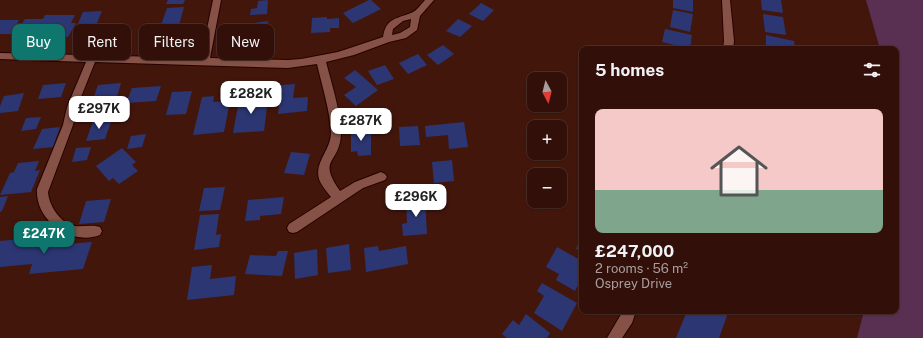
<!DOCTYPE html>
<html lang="en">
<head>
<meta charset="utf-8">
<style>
  body { margin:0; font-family:"Public Sans",sans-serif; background:#3d1e17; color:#f1f3f6; height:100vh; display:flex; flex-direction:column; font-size:15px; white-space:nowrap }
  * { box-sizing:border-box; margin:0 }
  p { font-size:13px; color:#a89d9c }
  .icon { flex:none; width:22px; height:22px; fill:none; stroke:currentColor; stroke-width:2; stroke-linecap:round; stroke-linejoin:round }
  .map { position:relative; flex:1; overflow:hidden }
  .details { position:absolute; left:579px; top:46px; width:320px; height:268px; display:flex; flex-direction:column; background:#321009; border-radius:8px; box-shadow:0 1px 3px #0004,0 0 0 1px #4d302a }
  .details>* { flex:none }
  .banner { position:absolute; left:12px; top:24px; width:380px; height:36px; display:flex; gap:8px }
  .needle { width:26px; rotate:173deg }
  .tools { position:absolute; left:527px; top:72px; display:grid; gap:8px }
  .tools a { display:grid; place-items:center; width:40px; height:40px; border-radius:8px; background:#321009; box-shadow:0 1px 3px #0004,0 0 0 1px #4d302a; font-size:20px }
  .price { position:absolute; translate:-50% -34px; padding:0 9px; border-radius:8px; background:#fff; color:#222; font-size:13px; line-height:26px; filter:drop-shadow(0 1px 2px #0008) }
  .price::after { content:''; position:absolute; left:50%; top:24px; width:12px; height:9px; margin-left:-6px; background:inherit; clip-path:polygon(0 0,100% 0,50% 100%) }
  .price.selected { background:#0f766e; color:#fff }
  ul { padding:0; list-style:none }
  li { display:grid; align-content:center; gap:8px; height:212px; padding:0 16px }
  li span { display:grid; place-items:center; height:124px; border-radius:8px; color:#555 }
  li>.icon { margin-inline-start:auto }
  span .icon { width:72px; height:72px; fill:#fffc; stroke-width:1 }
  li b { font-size:17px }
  h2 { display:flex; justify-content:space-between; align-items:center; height:48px; padding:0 16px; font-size:17px }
  .pill { padding:0 14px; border-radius:8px; background:#321009; box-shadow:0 1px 3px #0004,0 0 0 1px #4d302a; font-size:14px; line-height:36px }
  .pill.selected { background:#0f766e; color:#fff }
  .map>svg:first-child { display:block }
  .green { fill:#592f52 }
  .building { fill:#2c3673 }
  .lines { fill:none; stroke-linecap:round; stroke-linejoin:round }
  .minor-casing { stroke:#270000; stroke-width:2 }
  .minor { fill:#865247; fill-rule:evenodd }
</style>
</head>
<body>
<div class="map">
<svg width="923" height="338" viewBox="0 0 923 338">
  <rect width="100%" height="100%" fill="#43160c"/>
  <path class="green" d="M866 0H923V338H857L864 311H896V49H880Z"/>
  <path class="building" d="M168 0H185L183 4H166Z
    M268 0 267 14 250 15 251 9 257 8 258 1Z
    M369 0H371L381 9 353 23 343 13Z
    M673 0H693V12L673 8Z
    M761 0H781L783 13 762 10Z
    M481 3 494 10 483 21 469 14Z
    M184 7 179 25H161L167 8Z
    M673 10 693 14 690 32 670 27Z
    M102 11 93 33 73 35 83 12Z
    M763 14 783 17 786 35 765 32Z
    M45 15H75L71 23H76L68 37H51L53 33 36 34 37 33H33L31 36H13L25 19H43Z
    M327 17V19L339 18V28H330V32L311 33 312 18Z
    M458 19 472 26 460 37 446 31Z
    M0 20H19L11 34H0Z
    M268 21 266 46 242 48 243 40 252 39 254 23Z
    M179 29 174 42 147 43 152 30Z
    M665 29 692 35 690 49 662 42Z
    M766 35 794 41 795 49H766Z
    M443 45 454 54 438 65 427 55Z
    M418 54 427 65 408 74 399 63Z
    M385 65 394 79 377 85 368 71Z
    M355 70 378 90 356 106 344 95 356 87 344 78Z
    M66 83 61 97 38 99 43 85Z
    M121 83 117 97 93 99 98 85Z
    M295 84 293 98 308 97 307 111 278 114 281 85Z
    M161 86 156 101 126 103 132 88Z
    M192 91 186 114 166 115 172 92Z
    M24 93 18 111 0 113V106L4 96Z
    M240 95H252L251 100 268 99 264 131 233 133Z
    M214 96 213 102 230 101 224 132 193 135 202 97Z
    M112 99 106 118 87 119 94 101Z
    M41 117 36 129 21 131 26 118Z
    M112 119 105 139 86 141 93 121Z
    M464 122 468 147 449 149 448 135 426 137 425 126Z
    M418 126 420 145 400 146 399 127Z
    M60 127 53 147 33 149 42 129Z
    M371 129V155L358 156 357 151 351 152V131Z
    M146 134 142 147 127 149 131 136Z
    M91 147 87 160 72 162 76 148Z
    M122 148 136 162 132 165 138 171 119 184 113 178 109 181 96 166Z
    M291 152 310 154 304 175 284 173Z
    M452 160 454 181 434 183 432 162Z
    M39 161 35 171 40 170 31 192 0 195 10 173 14 172 18 163Z
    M225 187 220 210 199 211 204 188Z
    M8 196 2 211 0 212V197Z
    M284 197 281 214 260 216V220L245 221 248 200Z
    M425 198 427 234 403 236 402 224 407 223 406 200Z
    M111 199 104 222 79 224 86 201Z
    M219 214 216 235 221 234 219 247 194 250 200 215Z
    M582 234V251L576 249Z
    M42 237 39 246 92 242 83 269 29 274 32 264 0 267V241Z
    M349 244 351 270 328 273 326 248Z
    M378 246 379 251 406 246 408 264 366 272 364 248Z
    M557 247 582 261V278L575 291 556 280 559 274 546 267Z
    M317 249 318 275 295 279 294 253Z
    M278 251H288L282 276 245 274 250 255 276 256Z
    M212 265 210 279 236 276 234 295 187 300 192 267Z
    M542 283 577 303 562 331 534 313 544 296 537 291Z
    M687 311H725L728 313 719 338H676Z
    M526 314 550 333 547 338H507L502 334 513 320 519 325Z"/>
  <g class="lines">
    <defs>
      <path id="minor" d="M213 0H221L210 58 288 60 301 59 338 52 383 37C386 18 396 19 411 13 417 11 421 4 425 0H434L420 16 417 30 406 38 389 42 354 55 326 62C331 81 342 117 341 135 339 165 317 158 340 191L355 182 381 172 385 174 387 177 385 180 363 188 297 232 293 233 289 232 287 228 289 224 331 197C327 192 321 185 319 179 314 162 331 150 331 133 330 110 322 86 317 64L288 68 95 62 77 107 73 125 48 192C49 206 61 224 75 226 83 227 92 224 100 227L102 231 100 235C71 246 35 221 37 189L63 125 67 107 86 62 0 59V53L201 58ZM411 19 410 27 400 33 392 35 393 29 403 21Z
        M722 0H730L734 41 733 49H723L724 41Z
        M623 311H636L632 323 622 338H607Z"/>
    </defs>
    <use href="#minor" class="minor-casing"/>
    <use href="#minor" class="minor"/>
  </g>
</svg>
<div class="tools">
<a><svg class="needle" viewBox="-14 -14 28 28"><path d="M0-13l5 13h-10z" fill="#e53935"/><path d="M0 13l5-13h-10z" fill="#a89d9c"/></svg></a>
<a>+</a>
<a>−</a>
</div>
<b class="price" style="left:251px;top:115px">£282K</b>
<b class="price" style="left:99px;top:130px">£297K</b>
<b class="price" style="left:361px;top:142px">£287K</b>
<b class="price" style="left:416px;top:218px">£296K</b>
<b class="price selected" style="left:44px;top:255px">£247K</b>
<div class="banner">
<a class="pill selected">Buy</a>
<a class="pill">Rent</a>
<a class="pill">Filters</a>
<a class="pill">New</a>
</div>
<section class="details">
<h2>5 homes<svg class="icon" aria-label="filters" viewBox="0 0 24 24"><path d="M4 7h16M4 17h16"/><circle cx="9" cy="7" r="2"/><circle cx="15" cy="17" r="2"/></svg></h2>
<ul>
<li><span style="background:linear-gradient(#f6c9c9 65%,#7fa58c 0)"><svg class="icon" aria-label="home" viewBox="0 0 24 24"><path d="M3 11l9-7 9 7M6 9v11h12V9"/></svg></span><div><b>£247,000</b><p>2 rooms · 56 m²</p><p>Osprey Drive</p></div></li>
</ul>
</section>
</div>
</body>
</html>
